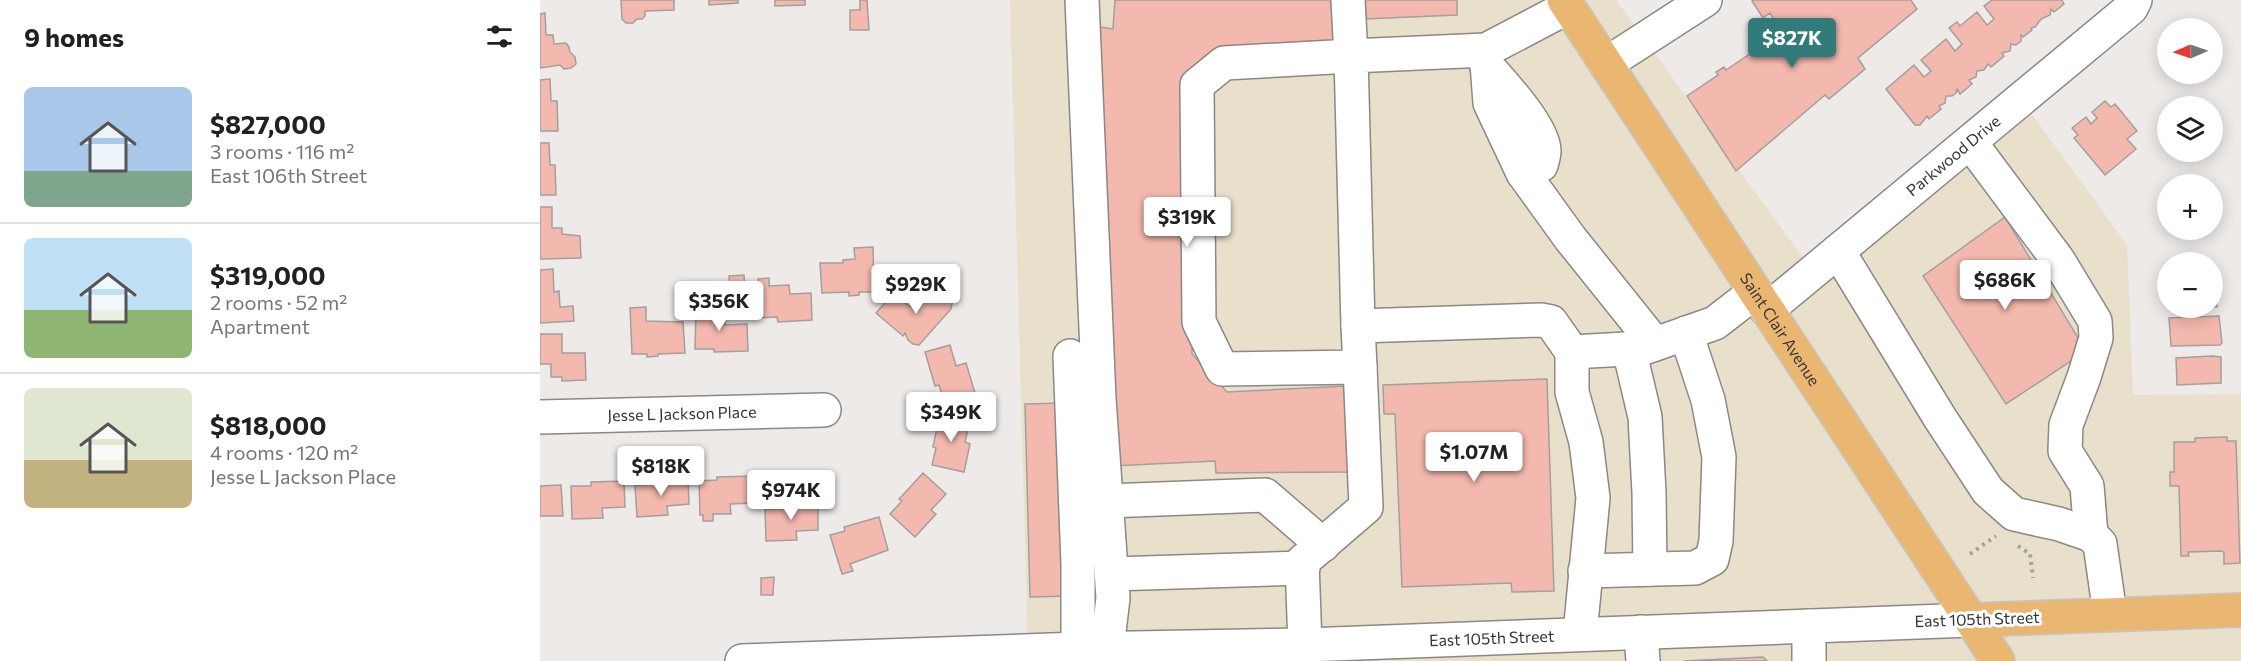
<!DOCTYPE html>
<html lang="en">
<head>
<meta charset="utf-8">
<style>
  body { margin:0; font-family:Commissioner,sans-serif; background:#f6f6f6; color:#202124; height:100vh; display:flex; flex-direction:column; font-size:22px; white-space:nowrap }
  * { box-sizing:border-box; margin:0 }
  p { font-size:20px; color:#757577 }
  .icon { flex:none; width:33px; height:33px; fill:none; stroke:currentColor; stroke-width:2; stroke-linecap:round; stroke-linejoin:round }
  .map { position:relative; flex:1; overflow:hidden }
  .side { display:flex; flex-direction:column; background:#fff; width:540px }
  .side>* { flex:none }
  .needle { width:39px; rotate:268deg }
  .controls { position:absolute; left:1617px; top:18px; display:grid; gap:12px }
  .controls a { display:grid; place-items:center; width:66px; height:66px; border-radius:50%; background:#fff; box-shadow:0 3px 15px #0003; font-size:30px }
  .price { position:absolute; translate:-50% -51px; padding:0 14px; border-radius:6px; background:#fff; color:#222; font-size:20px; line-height:39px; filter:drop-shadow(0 2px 3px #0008) }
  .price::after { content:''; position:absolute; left:50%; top:36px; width:18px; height:14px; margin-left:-9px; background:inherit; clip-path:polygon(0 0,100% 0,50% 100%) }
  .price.selected { background:#327b7b; color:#fff }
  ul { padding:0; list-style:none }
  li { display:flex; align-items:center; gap:18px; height:150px; padding:0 24px }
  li+li { border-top:2px solid #e0e0e0 }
  li span { display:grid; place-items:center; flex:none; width:168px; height:120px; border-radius:9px; color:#555 }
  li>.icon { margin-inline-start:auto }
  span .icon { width:72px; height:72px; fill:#fffc; stroke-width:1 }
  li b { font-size:26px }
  h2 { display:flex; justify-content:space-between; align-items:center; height:72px; padding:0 24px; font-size:26px }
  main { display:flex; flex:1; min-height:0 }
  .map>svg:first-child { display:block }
  .commercial { fill:#e8e0cb }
  .building { fill:#f3b8ae; stroke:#a39f9e; stroke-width:1.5 }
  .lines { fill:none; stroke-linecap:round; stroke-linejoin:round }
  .minor-casing { stroke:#8b8886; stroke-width:36 }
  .major-casing { stroke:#c7c6c6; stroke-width:36 }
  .path { stroke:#a3a1a0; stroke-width:4; stroke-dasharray:3 4.5; stroke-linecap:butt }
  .minor { stroke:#fff; stroke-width:33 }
  .major { stroke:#e9b772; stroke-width:33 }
  .labels { text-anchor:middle; stroke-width:6; stroke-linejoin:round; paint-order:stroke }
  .street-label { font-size:16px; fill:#373535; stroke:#fff }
</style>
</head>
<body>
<main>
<section class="side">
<h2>9 homes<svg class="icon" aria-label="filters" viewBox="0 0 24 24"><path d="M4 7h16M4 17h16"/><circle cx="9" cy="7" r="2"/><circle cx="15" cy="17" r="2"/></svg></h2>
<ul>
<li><span style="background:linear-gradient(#a9c7e8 70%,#7fa58c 0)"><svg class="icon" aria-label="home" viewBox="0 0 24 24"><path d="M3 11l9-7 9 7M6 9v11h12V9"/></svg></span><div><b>$827,000</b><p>3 rooms · 116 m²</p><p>East 106th Street</p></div></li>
<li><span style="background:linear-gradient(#bfe0f5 60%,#8fb573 0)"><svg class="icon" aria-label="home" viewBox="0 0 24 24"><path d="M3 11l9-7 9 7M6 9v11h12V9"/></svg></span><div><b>$319,000</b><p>2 rooms · 52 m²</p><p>Apartment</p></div></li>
<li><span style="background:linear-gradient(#dfe7d0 60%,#c2b280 0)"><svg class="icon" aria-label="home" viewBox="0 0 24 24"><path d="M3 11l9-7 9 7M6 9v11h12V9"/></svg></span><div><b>$818,000</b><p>4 rooms · 120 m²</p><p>Jesse L Jackson Place</p></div></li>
</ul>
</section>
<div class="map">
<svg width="1701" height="661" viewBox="0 0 1701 661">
  <rect width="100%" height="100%" fill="#edeae8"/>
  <path class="commercial" d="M470 0H1076L1273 272 1481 99 1587 245 1593 395 1701 394V661H248L488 651Z"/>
  <path class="building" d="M81 0H134V10L105 11V16L102 19H97L93 23H86L82 19Z
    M169 0H198V3L169 5Z
    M235 0H265V5L235 6Z
    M320 0H327L329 30H310V10H320Z
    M575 0H794L796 48 678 47 646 80 652 354 687 392 807 386 809 472 676 473 675 461 572 466 554 26 573 29Z
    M823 0H917V15L824 19Z
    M1214 0H1371L1377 9 1318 58 1325 69 1289 99 1285 95 1196 171 1147 96 1178 75 1176 72 1184 67 1186 70 1242 32 1230 13 1223 18 1212 1Z
    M1452 0H1522L1524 4 1514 12 1511 9 1510 15 1501 19 1495 27 1491 28 1492 30 1483 37 1481 35V41L1476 45 1471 44 1470 51 1462 53 1464 56 1451 67 1448 64 1444 70 1437 71 1436 77 1429 80 1432 84 1420 94 1417 89 1416 93 1412 96H1406L1405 103 1399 106 1401 109 1389 119 1387 116 1380 125H1375L1346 89 1374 65 1384 77 1391 71 1381 60 1406 39 1415 51 1422 44 1409 28 1417 22 1420 26 1437 12 1447 25 1454 19 1444 6Z
    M5 13 6 35H13L14 44 26 43 29 47 30 52 35 57 36 64 31 68 24 69 20 65 0 68V14Z
    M10 79 11 101H17L18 131H0V80Z
    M1565 101 1571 107 1575 104 1597 131 1587 139 1596 149 1565 175 1534 138 1538 135 1532 128 1546 117 1551 124 1557 118 1552 112Z
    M0 143H9L10 165H15L16 195H0Z
    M0 207H12V228H22V234L40 236 41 258 0 259Z
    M1465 217 1546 351 1466 404 1383 276Z
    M333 247 334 292H319V295L309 296V292L282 293 280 263H303V260L315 259 314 248Z
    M13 269 14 292 19 291 20 307 33 306 34 321 0 323V270Z
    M204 275 205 291 190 292 189 276Z
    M1672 276H1676L1677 307H1672Z
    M229 278V286L249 285 250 294 271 293 272 320 238 322 237 317 218 318V279Z
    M390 288H395L412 303 411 309 379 345 373 344 368 340 365 333 363 336 336 313 354 293 370 307Z
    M106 307V321L143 322 145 353 118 354V356L107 357V354H92L90 308Z
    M184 308 185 325 207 324 208 351 174 352V349H155L156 309Z
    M1679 316 1682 343 1680 345 1631 346 1629 318Z
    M0 334H22V353H45L46 380 22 381V377H11V364H0Z
    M410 345 416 366 426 363 435 393 404 402 399 385 395 386 385 352Z
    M1672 356 1681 357V383L1637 385 1636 358Z
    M1007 379 1014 591 972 592 971 583 862 587 855 414H844L843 385Z
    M524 403 529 596 490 597 485 404Z
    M400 413 430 420 425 442 430 444 424 472 392 465 396 448 393 447Z
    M1687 437V441H1696L1700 563 1684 564V553L1682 551 1648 552 1649 556H1641L1639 486H1630V472H1634V442H1655V438Z
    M383 473 406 494 391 510 396 514 375 537 350 514 362 501 359 499Z
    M213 476V503L190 504 191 514H173V521H163V515H160L159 481 177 480V477Z
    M148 478 149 504 127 506 128 515 97 517 95 485 114 484V481Z
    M84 481 85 507 62 508 63 518 32 519 31 486H51V482Z
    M21 485 23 516H0V486Z
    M241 504H278V530L256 531 257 540 226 541 225 509H241Z
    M339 517 348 550 310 564 313 571 302 574 290 535 305 531 304 527Z
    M234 577 233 595H221V578Z
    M1223 657 1227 661H1144Z"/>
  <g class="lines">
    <defs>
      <g id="minor">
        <path d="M542 0 559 399 573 598 567 648V661"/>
        <path d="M808 0 811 56 684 63 657 85 659 322 682 369 820 367 818 326 1001 320 1011 322 1032 352 1104 348 1175 323 1215 292"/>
        <path d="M946 50 950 103 983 173 1030 238 1115 344"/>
        <path d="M1066 64 1165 0"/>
        <path d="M947 66C963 84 1004 128 1004 151 1004 156 1002 161 1001 165L983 173"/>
        <path d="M1430 142 1518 260 1555 321 1556 338 1544 377 1526 425 1525 451 1547 486 1551 535"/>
        <path d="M1298 251 1400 418 1448 491 1474 514 1519 524 1551 535 1560 544 1570 614"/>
        <path id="s1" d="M1227 310 1591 8 1595 0"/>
        <path d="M818 326 811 56 946 50 1028 7"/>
        <path d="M1089 349 1105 417 1109 493 1110 569"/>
        <path d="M1032 352V392L1046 442 1053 498 1040 634"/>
        <path d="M530 356 538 564V649"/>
        <path id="s2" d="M0 417 284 410"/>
        <path d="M567 501 725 495 783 545"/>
        <path d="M1045 571 1155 568 1172 559 1176 541 1179 457 1168 400 1146 333"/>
        <path d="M572 574 763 568"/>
        <path d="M1269 626V661"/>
        <path d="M1101 632 1103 661"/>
        <path d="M765 645 762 562 826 507 820 367"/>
        <path id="s3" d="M202 661 538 649 765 645 1431 620"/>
      </g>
      <g id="major">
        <path id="s4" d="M1024 0 1458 661"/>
        <path d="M1431 620 1701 610"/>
      </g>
    </defs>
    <use href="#minor" class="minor-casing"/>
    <use href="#major" class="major-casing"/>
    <path class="path" d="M1478 546 1490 554 1493 578
      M1430 554 1456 536"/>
    <use href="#minor" class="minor"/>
    <use href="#major" class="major"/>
  </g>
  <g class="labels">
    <g class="street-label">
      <text dy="6" stroke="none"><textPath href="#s1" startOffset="242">Parkwood Drive</textPath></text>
      <text dy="6" stroke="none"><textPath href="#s4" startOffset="394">Saint Clair Avenue</textPath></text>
      <text dy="6" stroke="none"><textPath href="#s2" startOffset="142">Jesse L Jackson Place</textPath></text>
      <text transform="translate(1437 619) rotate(-2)" y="6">East 105th Street</text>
      <text dy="6" stroke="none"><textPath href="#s3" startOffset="750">East 105th Street</textPath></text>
    </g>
  </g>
</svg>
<div class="controls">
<a><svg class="needle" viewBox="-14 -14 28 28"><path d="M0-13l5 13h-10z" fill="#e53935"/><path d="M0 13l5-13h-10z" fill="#757577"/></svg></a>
<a><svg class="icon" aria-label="layers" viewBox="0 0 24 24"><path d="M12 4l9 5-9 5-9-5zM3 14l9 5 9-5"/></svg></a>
<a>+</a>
<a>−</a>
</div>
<b class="price selected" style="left:1252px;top:69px">$827K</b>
<b class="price" style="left:647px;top:248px">$319K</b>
<b class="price" style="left:1465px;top:311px">$686K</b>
<b class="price" style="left:376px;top:315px">$929K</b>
<b class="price" style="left:179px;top:332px">$356K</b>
<b class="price" style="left:411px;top:443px">$349K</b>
<b class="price" style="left:934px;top:483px">$1.07M</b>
<b class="price" style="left:121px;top:497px">$818K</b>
<b class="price" style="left:251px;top:521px">$974K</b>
</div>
</main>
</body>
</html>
